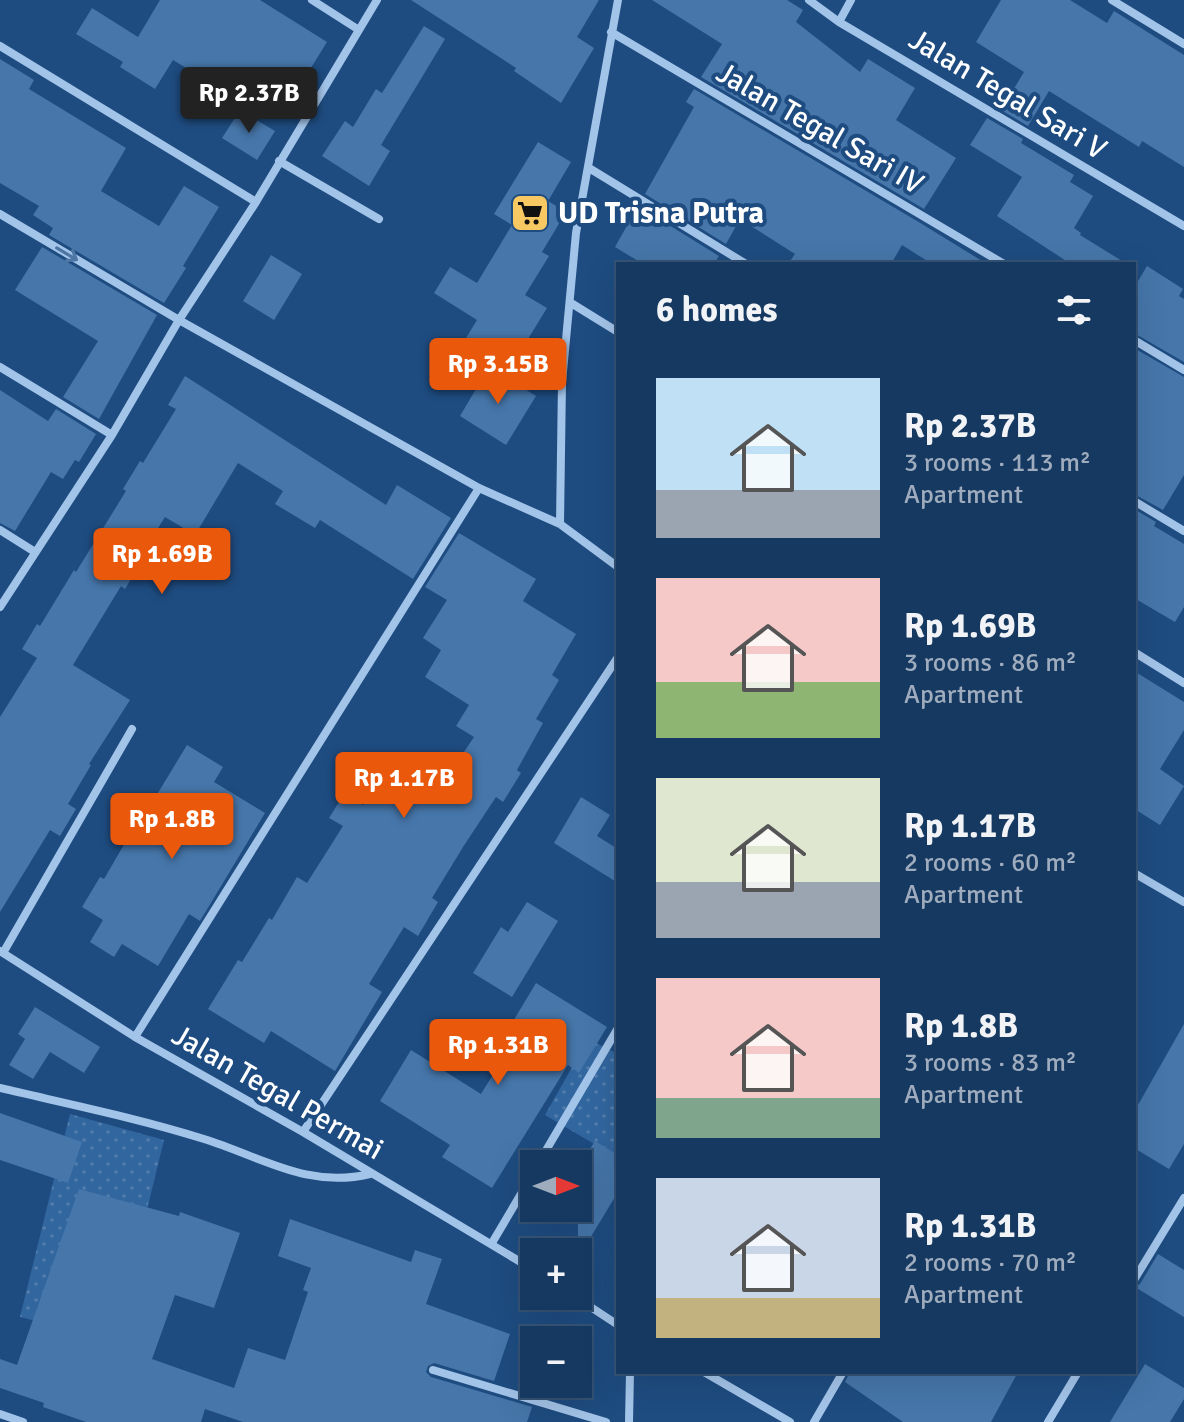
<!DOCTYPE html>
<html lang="en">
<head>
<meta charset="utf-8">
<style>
  body { margin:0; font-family:Signika,sans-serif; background:#23446a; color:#f1f3f6; height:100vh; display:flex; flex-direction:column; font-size:30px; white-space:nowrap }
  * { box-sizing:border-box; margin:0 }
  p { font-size:26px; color:#9eacbd }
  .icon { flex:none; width:44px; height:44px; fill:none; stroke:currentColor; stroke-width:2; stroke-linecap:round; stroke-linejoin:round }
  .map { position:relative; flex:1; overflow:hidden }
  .side { position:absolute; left:616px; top:262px; width:520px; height:1112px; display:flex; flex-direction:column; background:#163961; border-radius:0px; box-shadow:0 8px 32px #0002,0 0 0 2px #355376 }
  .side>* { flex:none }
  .needle { width:52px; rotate:90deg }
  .controls { position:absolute; left:520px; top:1150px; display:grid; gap:16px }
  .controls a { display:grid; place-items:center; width:72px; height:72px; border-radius:0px; background:#163961; box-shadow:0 8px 32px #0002,0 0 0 2px #355376; font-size:40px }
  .price { position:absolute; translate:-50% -68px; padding:0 18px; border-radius:8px; background:#ea580c; color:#fff; font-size:26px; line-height:52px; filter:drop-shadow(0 2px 4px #0008) }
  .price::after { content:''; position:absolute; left:50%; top:48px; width:24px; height:18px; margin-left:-12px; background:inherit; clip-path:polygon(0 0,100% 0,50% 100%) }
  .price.current { background:#222; color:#fff }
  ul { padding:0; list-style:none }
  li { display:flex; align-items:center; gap:24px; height:200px; padding:0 40px }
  li span { display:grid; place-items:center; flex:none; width:224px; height:160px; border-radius:0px; color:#555 }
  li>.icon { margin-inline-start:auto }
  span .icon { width:96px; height:96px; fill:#fffc; stroke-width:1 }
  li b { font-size:34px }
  h2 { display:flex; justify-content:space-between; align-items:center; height:96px; padding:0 40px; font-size:34px }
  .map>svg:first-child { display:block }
  .grass { fill:url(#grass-dots) }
  .building { fill:#4676aa }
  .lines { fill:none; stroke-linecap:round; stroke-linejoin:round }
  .minor { stroke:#a3c4e9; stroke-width:8 }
  .oneway { stroke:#4d76a5 }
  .labels { text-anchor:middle; stroke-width:8; stroke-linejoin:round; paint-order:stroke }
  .street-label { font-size:30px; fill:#fff; stroke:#1e4c81 }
  .poi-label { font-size:30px; font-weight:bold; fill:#fff; stroke:#1e4c81; text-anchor:start }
</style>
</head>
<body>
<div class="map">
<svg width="1184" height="1422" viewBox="0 0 1184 1422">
  <defs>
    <pattern id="grass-dots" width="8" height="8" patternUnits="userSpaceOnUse" patternTransform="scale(2)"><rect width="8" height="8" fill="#32669f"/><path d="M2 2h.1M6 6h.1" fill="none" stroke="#517dad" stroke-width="1.8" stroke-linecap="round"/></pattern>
  </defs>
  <rect width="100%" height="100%" fill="#1e4c81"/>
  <path class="grass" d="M588 1039 618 1054V1158L545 1115Z
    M70 1114 164 1140 115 1341 20 1317Z"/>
  <path class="building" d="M160 0H260L327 42 304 79 283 67 256 110 173 60 155 89 120 67 123 62 76 34 92 8 138 37Z
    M411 0H599L577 37 594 48 561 103 514 71 516 68Z
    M652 0H787L803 10 796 22 860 72 868 59 915 88 896 120 956 158 924 209 701 77 722 44Z
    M1001 0H1070L1107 23 1114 11 1184 55V167L1142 141 1139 147 1049 91 1028 126 1001 110 1024 72 976 42Z
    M424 26 445 39 381 145 390 151 369 186 322 156 345 121 353 127 376 89 382 93Z
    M0 59 34 80 29 89 126 148 101 191 159 226 184 186 219 207 183 266 186 268 164 303 49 235 53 228 33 215 39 206 0 183Z
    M694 89 917 221 987 264H932L902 245 891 264H788L795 254 740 219 726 244 645 194 694 107 686 102Z
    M240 110 275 131 257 160 222 138Z
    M987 118 1023 139 1021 143 1074 175 1070 182 1093 196 1074 228 1081 233 1080 235 1127 264H1071L997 216 1022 177 970 145Z
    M538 142 571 162 548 201 566 212 542 252 549 256 525 295 547 308 506 375 460 348 477 320 434 293 450 267 477 283 512 225 494 214Z
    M638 206 719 256 714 264H643L615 247Z
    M42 247 157 315 99 419 63 397 98 341 15 290Z
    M271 255 302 274 274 320 243 301Z
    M1147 266 1183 289 1179 296 1184 299V362L1134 333V288Z
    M1134 348 1184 377V475L1163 510 1134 494Z
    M489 367 536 396 506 445 460 416Z
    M185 376 386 505 397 485 451 518 413 579 320 520 315 528 275 504 283 491 238 463 195 535 165 517 137 562 140 564 125 589 121 586 73 665 130 700 89 764 91 765 68 804 76 809 60 836 50 830 0 912V717L37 658 22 649 37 624 40 626 74 570 76 572 126 491 123 489 140 461 143 463 176 409 168 405Z
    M0 390 48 421 56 409 96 434 79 462 75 460 63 479 51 472 15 531 0 523Z
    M1134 509 1156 522 1154 526 1184 544V607L1175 622 1134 598Z
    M459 533 536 579 523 601 576 634 552 675 559 680 536 719 543 723 517 770 521 773 503 802 496 797 463 847 432 898 438 902 418 936 404 927 369 984 382 992 335 1071 271 1031 264 1043 208 1009 238 960 242 962 269 918 272 920 297 877 307 883 343 826 329 818 344 794 363 805 392 759 439 789 474 737 456 726 469 705 425 677 441 650 423 638 447 600 425 587Z
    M1134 671 1184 702V730L1160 769 1184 786 1160 825 1136 810 1134 813Z
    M187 745 223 767 214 782 265 813 200 921 189 914 158 966 122 944 114 957 90 942 103 920 82 907 100 877 104 879 147 805 150 806Z
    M581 797 610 815 597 836 618 849V883L554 843Z
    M527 902 558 921 512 997 473 973 501 927 508 932Z
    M536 983 607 1027 579 1073 568 1065 492 1188 442 1157 450 1145 380 1101 411 1050 481 1094 518 1034 509 1028Z
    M35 1007 100 1047 84 1073 50 1052 33 1079 9 1065 25 1039 18 1034Z
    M1184 1024V1144L1169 1169 1134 1148V1112Z
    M0 1113 82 1142 68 1183 0 1160Z
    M595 1141 618 1155V1192L578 1258V1168Z
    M79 1189 179 1216 180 1212 240 1233 214 1308 175 1295 152 1359 234 1388 248 1348 285 1360 308 1292 303 1290 311 1268 278 1256 290 1219 411 1262 415 1250 442 1259 426 1304 510 1334 494 1381 434 1363 428 1366 426 1372 431 1377 532 1407 527 1422H243L205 1409 201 1422H86L43 1407 44 1403 0 1388V1359L17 1365Z
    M1158 1254 1184 1270V1317L1135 1287 1140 1284Z
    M1145 1364 1184 1388V1399L1170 1422H1110Z
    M850 1372H1018L991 1422H903L845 1382Z"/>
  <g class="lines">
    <path class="minor" d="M312 0 359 30
      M809 0 839 22 1184 226
      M1112 0 1184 44
      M839 22 851 0
      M611 32 1004 264
      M0 46 256 202
      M279 161 379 219
      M589 168 746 264
      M0 214 179 320 479 488 560 524 618 567
      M571 303 618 332
      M1134 340 1184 370
      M0 367 112 435
      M1134 501 1184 531
      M560 524 562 382 576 233 618 0
      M0 530 35 552
      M0 607 112 435 179 320 256 202 377 0
      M1134 652 1184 683
      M1134 873 1184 902
      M0 951 135 1037 303 1132 534 1270
      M3 953 132 729
      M135 1037 479 488
      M0 1088C68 1104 137 1118 204 1139 262 1157 307 1189 370 1174
      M303 1132 618 657
      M538 1164 618 1028
      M492 1243 534 1172
      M1134 1280 1184 1198
      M574 1296 618 1325
      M433 1370 606 1422
      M704 1372 790 1422
      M0 1414 23 1422
      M629 1422 630 1372
      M814 1422 843 1372
      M1048 1422 1078 1372"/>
  </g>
  <defs><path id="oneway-shaft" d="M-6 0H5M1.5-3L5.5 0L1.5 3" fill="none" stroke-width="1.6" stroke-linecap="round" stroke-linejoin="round" transform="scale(2)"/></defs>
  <use class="oneway" href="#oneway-shaft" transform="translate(67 254) rotate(31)"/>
  <defs>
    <symbol id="supermarket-square" viewBox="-11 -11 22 22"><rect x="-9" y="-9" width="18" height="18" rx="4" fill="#f8c862" stroke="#1e4c81"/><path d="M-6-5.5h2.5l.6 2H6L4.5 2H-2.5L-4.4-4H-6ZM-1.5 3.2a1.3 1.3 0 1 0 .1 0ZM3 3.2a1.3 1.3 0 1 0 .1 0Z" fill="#111"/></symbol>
  </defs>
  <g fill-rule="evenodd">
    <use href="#supermarket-square" x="508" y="191" width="44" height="44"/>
  </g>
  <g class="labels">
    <g class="street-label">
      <text transform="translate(1008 94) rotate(31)" y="10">Jalan Tegal Sari V</text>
      <text transform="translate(820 128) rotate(30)" y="10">Jalan Tegal Sari IV</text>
      <text transform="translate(278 1092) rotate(30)" y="10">Jalan Tegal Permai</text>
    </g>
    <g class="poi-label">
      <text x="558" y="223">UD Trisna Putra</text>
    </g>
  </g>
</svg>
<div class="controls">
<a><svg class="needle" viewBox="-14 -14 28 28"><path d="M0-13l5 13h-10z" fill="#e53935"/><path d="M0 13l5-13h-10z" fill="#9eacbd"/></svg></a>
<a>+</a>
<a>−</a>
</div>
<b class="price current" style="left:249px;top:135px">Rp 2.37B</b>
<b class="price" style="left:498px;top:406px">Rp 3.15B</b>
<b class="price" style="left:162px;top:596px">Rp 1.69B</b>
<b class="price" style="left:404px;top:820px">Rp 1.17B</b>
<b class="price" style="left:172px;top:861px">Rp 1.8B</b>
<b class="price" style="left:498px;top:1087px">Rp 1.31B</b>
<section class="side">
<h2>6 homes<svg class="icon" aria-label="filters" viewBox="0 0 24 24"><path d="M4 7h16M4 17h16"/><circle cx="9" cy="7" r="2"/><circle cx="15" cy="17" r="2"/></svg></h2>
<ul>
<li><span style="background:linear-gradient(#bfe0f5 70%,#9aa5b1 0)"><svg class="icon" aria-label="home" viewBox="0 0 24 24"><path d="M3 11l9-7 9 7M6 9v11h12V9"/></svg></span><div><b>Rp 2.37B</b><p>3 rooms · 113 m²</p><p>Apartment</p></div></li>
<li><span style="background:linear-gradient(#f6c9c9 65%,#8fb573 0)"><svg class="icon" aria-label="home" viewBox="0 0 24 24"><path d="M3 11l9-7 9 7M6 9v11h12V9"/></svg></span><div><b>Rp 1.69B</b><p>3 rooms · 86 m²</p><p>Apartment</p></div></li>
<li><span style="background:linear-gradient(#dfe7d0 65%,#9aa5b1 0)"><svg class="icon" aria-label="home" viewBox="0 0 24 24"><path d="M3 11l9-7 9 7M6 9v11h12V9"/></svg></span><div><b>Rp 1.17B</b><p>2 rooms · 60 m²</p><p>Apartment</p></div></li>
<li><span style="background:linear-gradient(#f6c9c9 75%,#7fa58c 0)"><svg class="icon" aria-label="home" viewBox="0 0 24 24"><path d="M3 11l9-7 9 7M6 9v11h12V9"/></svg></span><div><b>Rp 1.8B</b><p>3 rooms · 83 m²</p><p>Apartment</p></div></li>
<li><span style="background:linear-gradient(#c9d6e8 75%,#c2b280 0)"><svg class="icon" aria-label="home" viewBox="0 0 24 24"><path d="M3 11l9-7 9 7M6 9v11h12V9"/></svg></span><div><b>Rp 1.31B</b><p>2 rooms · 70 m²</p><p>Apartment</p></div></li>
</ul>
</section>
</div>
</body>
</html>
